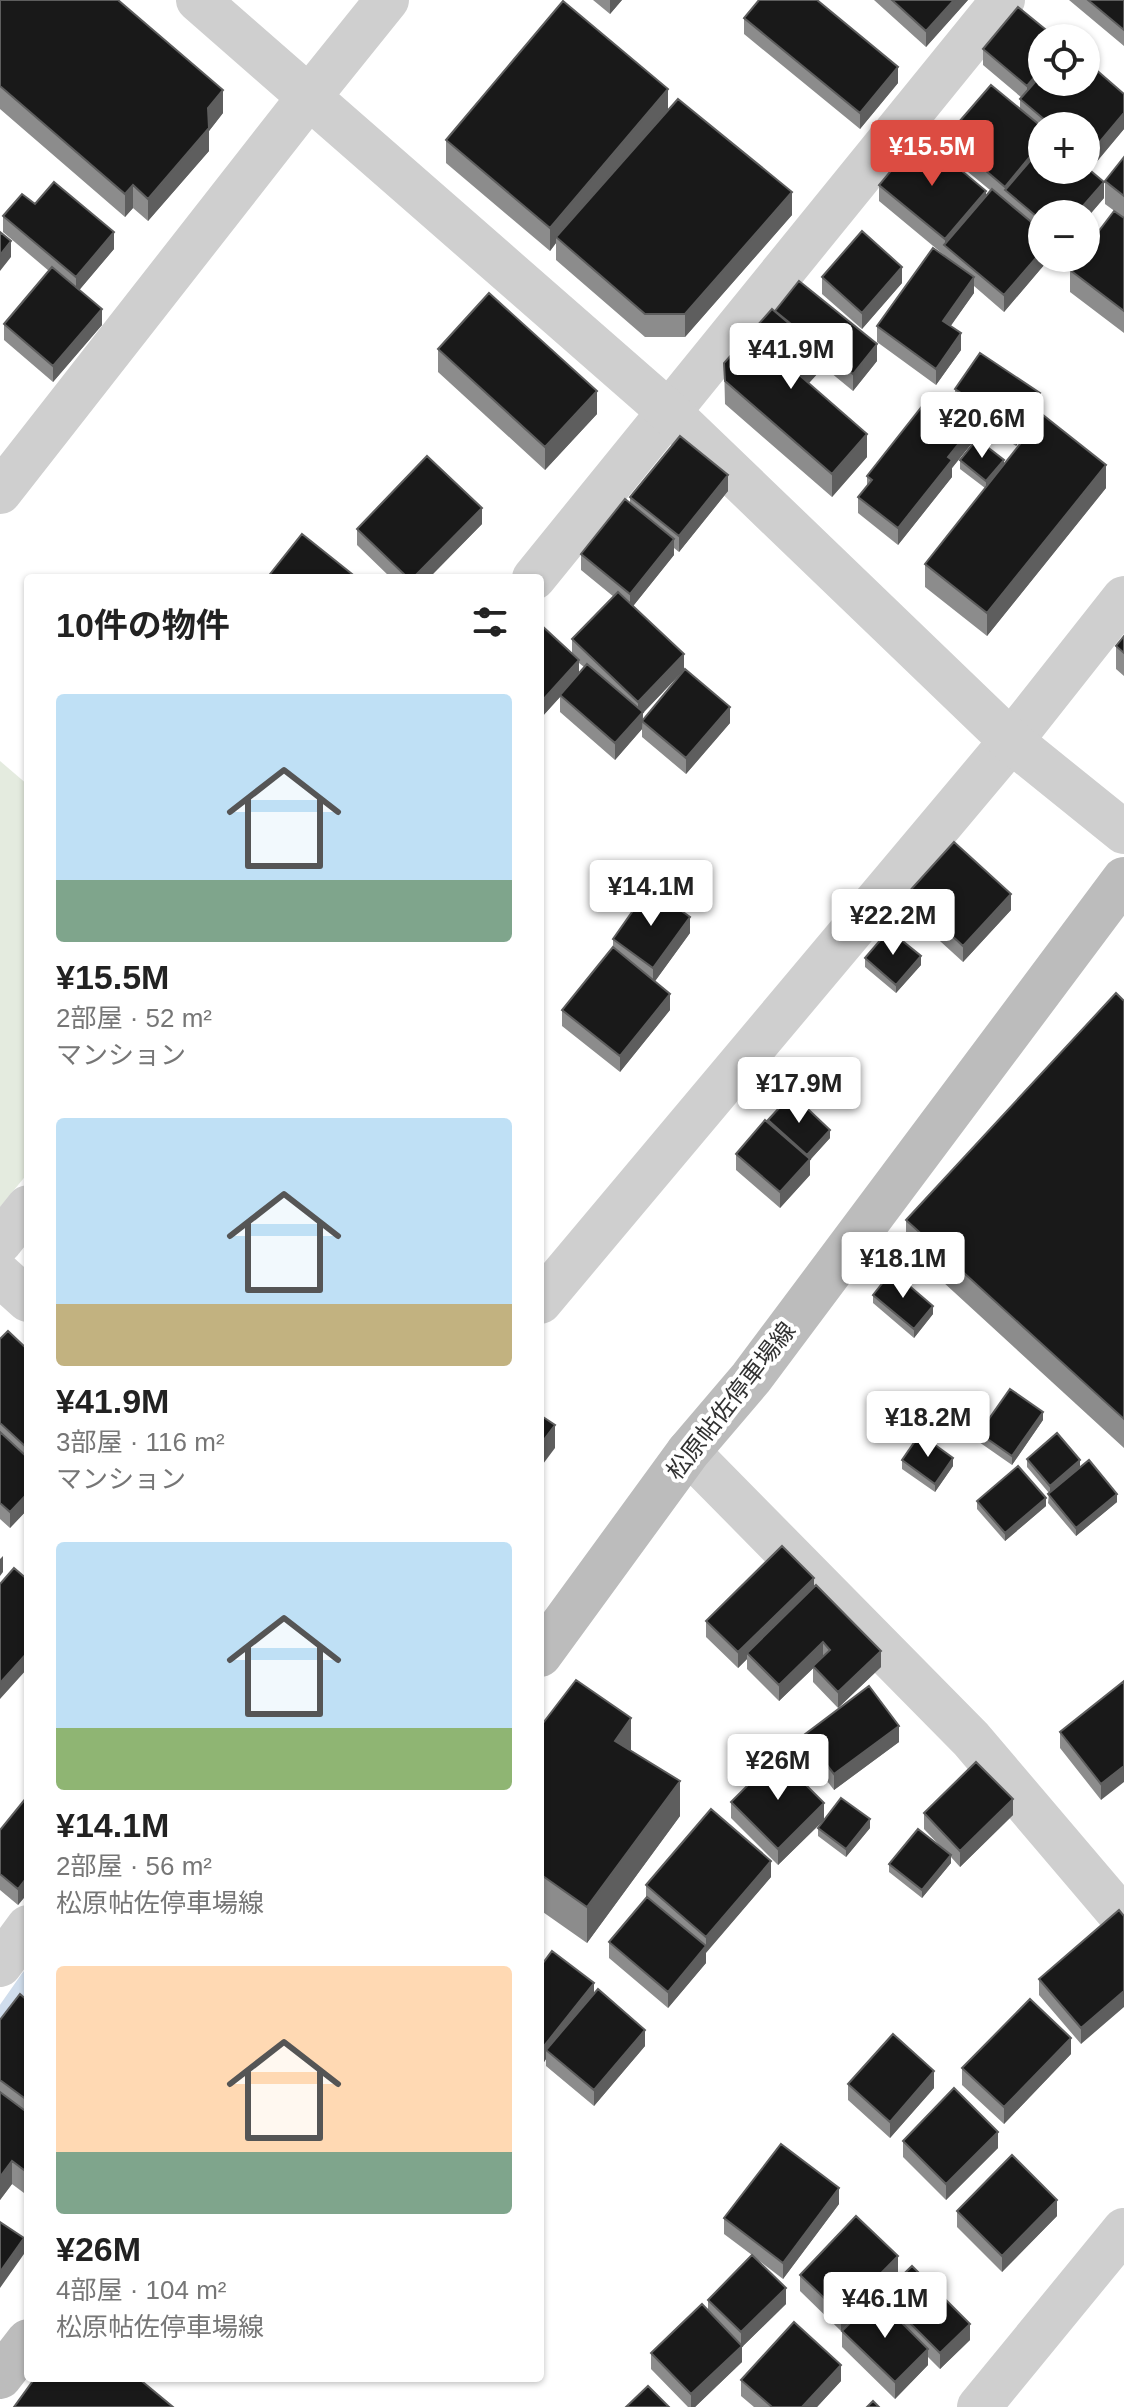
<!DOCTYPE html>
<html lang="ja">
<head>
<meta charset="utf-8">
<style>
  body { margin:0; font-family:Helvetica,"Noto Sans JP",sans-serif; background:#f6f6f6; color:#222; height:100vh; display:flex; flex-direction:column; font-size:30px; white-space:nowrap }
  * { box-sizing:border-box; margin:0 }
  p { font-size:26px; color:#767676 }
  .icon { flex:none; width:44px; height:44px; fill:none; stroke:currentColor; stroke-width:2; stroke-linecap:round; stroke-linejoin:round }
  .map { position:relative; flex:1; overflow:hidden }
  .side { position:absolute; left:24px; top:574px; width:520px; height:1808px; display:flex; flex-direction:column; background:#fff; border-radius:8px; box-shadow:0 2px 6px #0004 }
  .side>* { flex:none }
  .controls { position:absolute; left:1028px; top:24px; display:grid; gap:16px }
  .controls a { display:grid; place-items:center; width:72px; height:72px; border-radius:50%; background:#fff; box-shadow:0 2px 6px #0004; font-size:40px }
  .price { position:absolute; translate:-50% -68px; padding:0 18px; border-radius:8px; background:#fff; color:#222; font-size:26px; line-height:52px; filter:drop-shadow(0 2px 4px #0008) }
  .price::after { content:''; position:absolute; left:50%; top:48px; width:24px; height:18px; margin-left:-12px; background:inherit; clip-path:polygon(0 0,100% 0,50% 100%) }
  .price.on { background:#dc4c42; color:#fff }
  ul { padding:0; list-style:none }
  li { display:grid; align-content:center; gap:16px; height:424px; padding:0 32px }
  li span { display:grid; place-items:center; height:248px; border-radius:8px; color:#555 }
  li>.icon { margin-inline-start:auto }
  span .icon { width:144px; height:144px; fill:#fffc; stroke-width:1 }
  li b { font-size:34px }
  h2 { display:flex; justify-content:space-between; align-items:center; height:96px; padding:0 32px; font-size:34px }
  .map>svg:first-child { display:block }
  .park { fill:#e4ebdf }
  .lines { fill:none; stroke-linecap:round; stroke-linejoin:round }
  .stream { stroke:#d0ddec; stroke-width:14 }
  .minor { stroke:#cfcfcf; stroke-width:44 }
  .tertiary { stroke:#cfcfcf; stroke-width:44 }
  .secondary { stroke:#bcbcbc; stroke-width:44 }
  .wall { fill:#8c8c8c; fill-rule:evenodd }
  .shaded-wall { fill:#5e5e5e }
  .building { fill:#191919; stroke:#5e5e5e; stroke-width:2 }
  .labels { text-anchor:middle; stroke-width:8; stroke-linejoin:round; paint-order:stroke }
  .street-label { font-size:24px; fill:#323232; stroke:#fff }
</style>
</head>
<body>
<div class="map">
<svg width="1124" height="2407" viewBox="0 0 1124 2407">
  <rect width="100%" height="100%" fill="#fff"/>
  <path class="park" d="M0 761 28 785V1173L0 1207Z"/>
  <g class="lines">
    <path class="stream" d="M0 2017 28 1977"/>
    <path class="minor" d="M534 578 1003 0
      M0 1242 28 1207
      M0 1275 28 1300
      M540 1302 1011 741 1124 598
      M688 1452 971 1739 1124 1919
      M0 1965 28 1927"/>
    <path class="tertiary" d="M198 0 668 411 1011 741 1124 832
      M0 492 309 97 387 0
      M979 2407 1124 2230"/>
    <path class="secondary" d="M540 1655 688 1452 751 1378 1124 879
      M0 2377 28 2341"/>
  </g>
  <path class="wall" d="M0 0 223 113 209 131V151L148 221 133 208 125 217 0 109Z
    M593 0H622L610 14Z
    M874 0H968L926 47Z
    M1069 0H1124V46Z
    M744 18 898 83 860 129 744 34Z
    M1042 38 1124 94V129L1090 170 1104 198 1086 219V214H1042V258H1050L1004 312 974 286V293L950 326 961 350 936 385 877 342V326L944 256V255L879 201V185L986 196 990 190 946 154V137L1020 109V99L1022 98 983 65V49ZM1042 126H1086V170L1042 142Z
    M668 110 792 215 685 337H645L556 260V243L550 251 446 163V140Z
    M1124 157V218L1105 204V181Z
    M35 204 114 249 79 290 102 325 53 382 4 340V324L49 271 3 232V216Z
    M1124 218V333L1070 292V270Z
    M822 277 902 283 862 329 822 294Z
    M775 311 877 361 853 391 819 363V372L809 383 867 457 832 497 725 404 724 363Z
    M438 349 597 414 545 470 438 372Z
    M955 389 1040 410 1016 446 955 406Z
    M972 443 952 468V477L898 545 858 513V497L867 487V476Z
    M960 460 1004 464 1106 488 987 636 925 587V564L985 488 960 469Z
    M728 491 679 552 674 548V555L633 606 684 670 643 713V720L730 723 686 774 642 737V729L615 760 560 712V697L541 718 540 624 572 653V639L614 597 581 570V554L630 503V497ZM579 663 584 667 579 673Z
    M482 524 429 578H391L357 545V529Z
    M1124 636V676L1116 669V646Z
    M907 894 1011 910 963 962 907 911Z
    M690 933 655 981 670 1010 620 1072 562 1026V1010L613 948V939Z
    M865 958 921 965 896 993 865 967Z
    M1124 1001V1448L906 1248V1220Z
    M768 1120 830 1138 810 1160V1175L780 1208 736 1170V1154L768 1122Z
    M28 1247V1267L26 1265V1249Z
    M873 1295 933 1314 914 1338 873 1303Z
    M0 1339 28 1350V1509L10 1528 0 1519Z
    M1043 1420 1012 1465 979 1442V1433Z
    M1027 1459 1080 1468 1117 1502 1076 1536 1048 1503 1049 1493 1027 1467Z
    M902 1460 953 1466 935 1492 902 1469Z
    M977 1501 1046 1506 1005 1541 977 1509Z
    M814 1587 881 1667 838 1708 813 1682V1668L779 1701 747 1669V1659L738 1668 706 1637V1621Z
    M1124 1681 1101 1800 1060 1748V1732Z
    M540 1727 631 1751 680 1816 587 1943 540 1910Z
    M804 1735 899 1742 834 1790 804 1751Z
    M28 1800V1893L18 1905 0 1890V1830Z
    M731 1802 824 1820 778 1865 731 1818Z
    M924 1813 1013 1815 960 1867 951 1857V1863L922 1898 889 1872V1864L942 1848 924 1829Z
    M818 1828H870L846 1857 818 1836Z
    M771 1877 706 1952V1963L668 2008 609 1958V1942L646 1899V1885Z
    M1119 1910 1081 2044 1039 1995V1979Z
    M540 1967 594 1994 645 2046 594 2106 546 2066V2059L544 2062 540 2059Z
    M28 2001V2196L12 2184 0 2200V2020Z
    M1071 2054 1004 2124 962 2085V2068Z
    M848 2084 934 2088 890 2138 848 2100Z
    M903 2141 998 2148 946 2200 903 2157Z
    M839 2204 783 2279 753 2256 786 2304 742 2347V2362L695 2407H688L651 2369V2353L708 2311V2300L752 2255 724 2234V2218Z
    M957 2211 1057 2216 1002 2272 957 2227Z
    M898 2272 841 2331 800 2291V2275Z
    M882 2295 970 2340 940 2369 928 2357V2365L895 2399 842 2347V2331L882 2303Z
    M741 2380 841 2381 817 2407H754L741 2396Z"/>
  <path class="shaded-wall" d="M610 0H622L610 14Z
    M954 0H968L926 47V31Z
    M898 67V83L860 129V113Z
    M1042 68V82L1027 102V86Z
    M668 89V112L556 237V243L550 251V228Z
    M223 90V113L209 131V151L148 221V199L208 108Z
    M1124 113V129L1088 172V156Z
    M1042 142V158L1005 190V203V187Z
    M1104 182V198L1086 219V214H1076Z
    M133 185V208L125 217V194Z
    M986 191V207L945 246V239Z
    M792 192V215L685 337V314Z
    M114 232V249L76 294V277Z
    M11 241V257L0 271V255Z
    M1042 251V258H1050L1004 312V295Z
    M902 267V283L862 329V313Z
    M974 277V293L943 337V321Z
    M102 309V325L53 382V366Z
    M961 333V350L936 385V369Z
    M877 344V361L853 391V374Z
    M819 349V372L797 396V373Z
    M597 391V414L545 470V447Z
    M1040 393V410L1016 446V430Z
    M972 427V443L952 468V477L898 545V528L948 457Z
    M867 434V457L832 497V474Z
    M1004 460V468L986 490V481Z
    M1106 465V488L987 636V613Z
    M728 475V491L679 552V536Z
    M482 508V524L429 578H413Z
    M674 539V555L630 610V594Z
    M684 654V670L643 713 642 729 615 760V743L638 717V702Z
    M579 660V676L541 718V702Z
    M730 707V723L686 774V758Z
    M1011 894V910L963 962V946Z
    M690 917V933L653 984V968Z
    M921 956V965L896 993V985Z
    M670 994V1010L620 1072V1056Z
    M544 1002V1018L540 1023V1006Z
    M544 1101V1110L540 1114V1106Z
    M830 1130V1138L810 1160V1175L780 1208V1192L807 1155Z
    M543 1211V1227L540 1230V1214Z
    M933 1306V1314L914 1338V1329Z
    M1043 1412V1420L1012 1465V1456Z
    M555 1425V1448L540 1468V1445Z
    M953 1458V1466L935 1492V1484Z
    M1080 1460V1468L1050 1494V1486Z
    M28 1493V1509L10 1528V1512Z
    M1117 1494V1502L1076 1536V1528Z
    M1046 1498V1506L1005 1541V1533Z
    M3 1556V1572L0 1576V1559Z
    M814 1578V1594L747 1653V1659L738 1668V1652Z
    M823 1642V1659L779 1701V1685Z
    M881 1651V1667L838 1708V1692Z
    M28 1652V1668L0 1699V1683Z
    M631 1718V1754L615 1741Z
    M899 1726V1742L834 1790V1774Z
    M1124 1766V1782L1101 1800V1784Z
    M680 1781V1816L587 1943V1907Z
    M1013 1799V1815L960 1867V1851Z
    M824 1803V1820L778 1865V1849Z
    M870 1819V1828L846 1857V1849Z
    M951 1855V1863L922 1898V1890Z
    M771 1861V1877L706 1953V1937Z
    M28 1876V1893L18 1905V1889Z
    M706 1946V1963L668 2008V1992Z
    M594 1983V1999L546 2050V2059L544 2062V2046Z
    M1124 1991V2007L1081 2044V2028Z
    M645 2030V2046L594 2106V2090Z
    M1071 2038V2054L1004 2124V2107Z
    M934 2071V2088L890 2138V2122Z
    M998 2132V2148L946 2200V2184Z
    M12 2161V2184L0 2200V2177Z
    M839 2188V2204L783 2279V2263Z
    M1057 2200V2216L1002 2272V2256Z
    M24 2238V2254L0 2288V2272Z
    M898 2256V2272L841 2331V2314Z
    M786 2288V2304L742 2347V2362L695 2407H691V2394L741 2347V2332Z
    M970 2324V2340L940 2369V2353Z
    M928 2349V2365L895 2399V2382Z
    M841 2365V2381L817 2407H802Z"/>
  <path class="building" d="M0 0H118L223 90 208 108 209 128 148 199 133 185 125 194 0 86Z
    M759 0H817L898 67 860 113 744 18Z
    M892 0H954L926 31Z
    M1088 0H1124V30Z
    M563 1 668 89 550 228 446 140Z
    M1018 7 1056 38H1042V68L1027 86 983 49Z
    M1086 61 1124 94V113L1088 156 1086 154V126H1052L1020 99 1042 74V82H1086Z
    M991 85 1042 127V142L1005 187 946 137Z
    M678 99 792 192 685 314H645L556 237Z
    M920 136 986 191 945 239 879 185Z
    M1042 147V170H1086V167L1104 182 1076 214H1042V221L1005 190Z
    M1124 157V196L1105 181Z
    M54 182 114 232 76 277 3 216 22 194 35 204Z
    M992 189 1042 231V251L1004 295 944 245Z
    M1114 211 1124 218V311L1070 270 1078 258H1086V248Z
    M862 231 902 267 862 313 822 277Z
    M0 232 11 241 0 255Z
    M933 248 974 277 943 321 961 333 936 369 877 326Z
    M52 267 102 309 53 366 4 324Z
    M799 281 877 344 853 374 775 311Z
    M489 293 597 391 545 447 438 349Z
    M772 309 819 349 797 373 867 434 832 474 725 381 724 363Z
    M980 353 1040 393 1016 430 955 389Z
    M931 395 972 427 948 457 952 460 898 528 858 497 872 480 867 476Z
    M1043 415 1106 465 987 613 925 564Z
    M680 436 728 475 679 536 630 497Z
    M977 439 1004 460 986 481 960 460Z
    M427 456 482 508 413 578H408L357 529Z
    M625 499 674 539 630 594 581 554Z
    M302 534 357 578H267Z
    M618 592 684 654 638 702 572 639Z
    M540 624 579 660 541 702 540 701Z
    M1124 636V653L1116 646Z
    M587 664 643 712 615 743 560 695Z
    M685 669 730 707 686 758 642 721Z
    M954 842 1011 894 963 946 907 894Z
    M649 888 690 917 653 968 613 939Z
    M889 930 921 956 896 985 865 958Z
    M613 947 670 994 620 1056 562 1010Z
    M1116 993 1124 1001V1419L906 1220Z
    M792 1094 830 1130 807 1155 768 1120Z
    M765 1120 810 1159 780 1192 736 1154Z
    M892 1271 933 1306 914 1329 873 1295Z
    M8 1331 28 1350V1449L0 1423V1339Z
    M1010 1389 1043 1412 1012 1456 979 1433Z
    M540 1415 555 1425 540 1445Z
    M0 1432 28 1458V1493L10 1512 0 1503Z
    M1057 1433 1080 1460 1050 1486 1027 1459Z
    M920 1434 953 1458 935 1484 902 1460Z
    M1089 1460 1117 1494 1076 1528 1048 1494Z
    M1018 1466 1046 1498 1005 1533 977 1501Z
    M782 1546 814 1578 738 1652 706 1621Z
    M14 1568 28 1580V1652L0 1683V1584Z
    M816 1585 881 1651 838 1692 813 1666 830 1650 823 1642 779 1685 747 1653Z
    M576 1680 631 1718 615 1741 680 1781 587 1907 540 1874V1727Z
    M1124 1681V1766L1101 1784 1060 1732Z
    M869 1686 899 1726 834 1774 804 1735Z
    M777 1756 824 1803 778 1849 731 1802Z
    M976 1762 1013 1799 960 1851 924 1813Z
    M26 1798 28 1800V1876L18 1889 0 1874V1830Z
    M841 1798 870 1819 846 1849 818 1828Z
    M711 1809 771 1861 706 1937 646 1885Z
    M918 1829 951 1855 922 1890 889 1864Z
    M647 1897 706 1946 668 1992 609 1942Z
    M1119 1910 1124 1916V1991L1081 2028 1039 1979Z
    M552 1951 594 1983 544 2046 540 2043V1967Z
    M598 1989 645 2030 594 2090 546 2050Z
    M20 1994 28 2001V2098L27 2100 0 2080V2020Z
    M1030 1999 1071 2038 1004 2107 962 2068Z
    M893 2034 934 2071 890 2122 848 2084Z
    M954 2088 998 2132 946 2184 903 2141Z
    M0 2092 28 2113V2173L12 2161 0 2177Z
    M781 2144 839 2188 783 2263 724 2218Z
    M1012 2155 1057 2200 1002 2256 957 2211Z
    M856 2216 898 2256 841 2314 800 2275Z
    M0 2222 24 2238 0 2272Z
    M752 2255 786 2288 741 2332 708 2300Z
    M912 2266 970 2324 940 2353 882 2295Z
    M876 2297 928 2349 895 2382 842 2331Z
    M702 2304 742 2346 691 2394 651 2353Z
    M794 2322 841 2365 802 2407H772L741 2380Z
    M35 2378H138L173 2407H14Z
    M648 2386 669 2407H626Z
    M873 2401 879 2407H867Z"/>
  <g class="labels">
    <g class="street-label">
      <text transform="translate(731 1401) rotate(-52)" y="8">松原帖佐停車場線</text>
    </g>
  </g>
</svg>
<div class="controls">
<a><svg class="icon" aria-label="locate" viewBox="0 0 24 24"><circle cx="12" cy="12" r="6"/><path d="M12 2v4M12 18v4M2 12h4M18 12h4"/></svg></a>
<a>+</a>
<a>−</a>
</div>
<b class="price on" style="left:932px;top:188px">¥15.5M</b>
<b class="price" style="left:791px;top:391px">¥41.9M</b>
<b class="price" style="left:982px;top:460px">¥20.6M</b>
<b class="price" style="left:651px;top:928px">¥14.1M</b>
<b class="price" style="left:893px;top:957px">¥22.2M</b>
<b class="price" style="left:799px;top:1125px">¥17.9M</b>
<b class="price" style="left:903px;top:1300px">¥18.1M</b>
<b class="price" style="left:928px;top:1459px">¥18.2M</b>
<b class="price" style="left:778px;top:1802px">¥26M</b>
<b class="price" style="left:885px;top:2340px">¥46.1M</b>
<section class="side">
<h2>10件の物件<svg class="icon" aria-label="filters" viewBox="0 0 24 24"><path d="M4 7h16M4 17h16"/><circle cx="9" cy="7" r="2"/><circle cx="15" cy="17" r="2"/></svg></h2>
<ul>
<li><span style="background:linear-gradient(#bfe0f5 75%,#7fa58c 0)"><svg class="icon" aria-label="home" viewBox="0 0 24 24"><path d="M3 11l9-7 9 7M6 9v11h12V9"/></svg></span><div><b>¥15.5M</b><p>2部屋 · 52 m²</p><p>マンション</p></div></li>
<li><span style="background:linear-gradient(#bfe0f5 75%,#c2b280 0)"><svg class="icon" aria-label="home" viewBox="0 0 24 24"><path d="M3 11l9-7 9 7M6 9v11h12V9"/></svg></span><div><b>¥41.9M</b><p>3部屋 · 116 m²</p><p>マンション</p></div></li>
<li><span style="background:linear-gradient(#bfe0f5 75%,#8fb573 0)"><svg class="icon" aria-label="home" viewBox="0 0 24 24"><path d="M3 11l9-7 9 7M6 9v11h12V9"/></svg></span><div><b>¥14.1M</b><p>2部屋 · 56 m²</p><p>松原帖佐停車場線</p></div></li>
<li><span style="background:linear-gradient(#ffd9b3 75%,#7fa58c 0)"><svg class="icon" aria-label="home" viewBox="0 0 24 24"><path d="M3 11l9-7 9 7M6 9v11h12V9"/></svg></span><div><b>¥26M</b><p>4部屋 · 104 m²</p><p>松原帖佐停車場線</p></div></li>
</ul>
</section>
</div>
</body>
</html>
